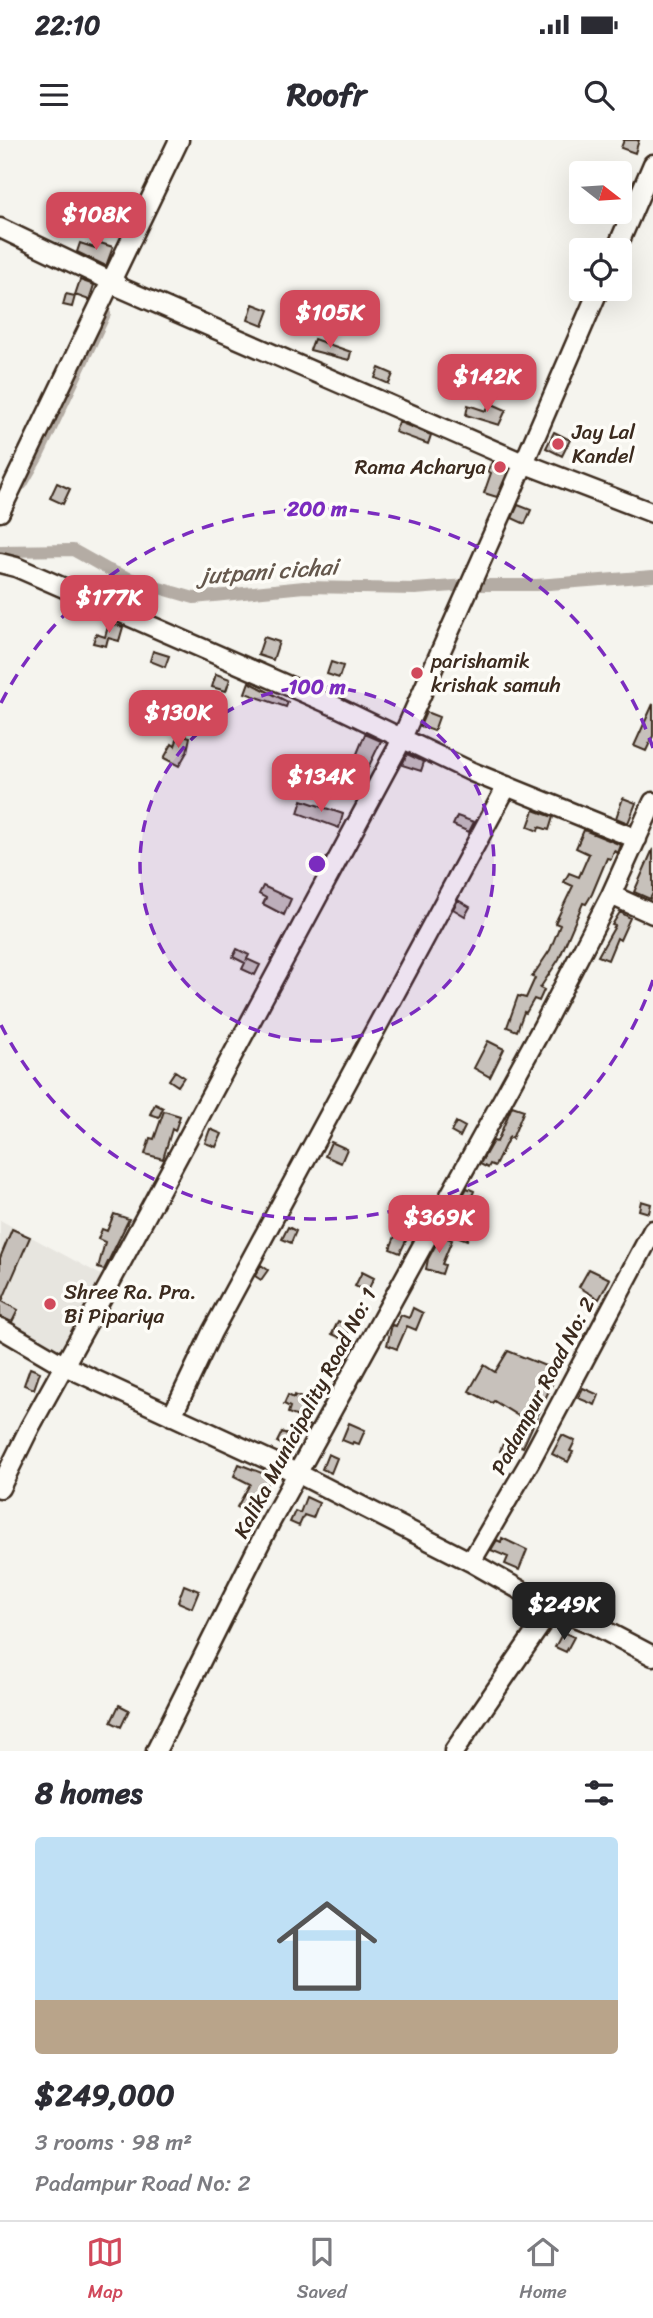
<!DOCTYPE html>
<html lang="en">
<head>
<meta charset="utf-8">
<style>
  body { margin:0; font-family:Sriracha,sans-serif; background:#f2f2f3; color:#2b2b33; height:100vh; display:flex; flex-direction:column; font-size:26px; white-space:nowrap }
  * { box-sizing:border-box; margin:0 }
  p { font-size:23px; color:#7c7c81 }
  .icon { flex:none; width:38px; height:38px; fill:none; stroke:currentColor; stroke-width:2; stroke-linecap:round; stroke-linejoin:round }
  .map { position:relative; height:1611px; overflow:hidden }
  .side { display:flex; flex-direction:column; background:#fff; flex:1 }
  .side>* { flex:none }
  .needle { width:46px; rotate:107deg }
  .fabs { position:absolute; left:569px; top:21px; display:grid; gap:14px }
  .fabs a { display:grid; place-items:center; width:63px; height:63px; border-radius:7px; background:#fff; box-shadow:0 7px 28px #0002; font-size:35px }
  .price { position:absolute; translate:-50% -60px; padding:0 16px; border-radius:14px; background:#d1495b; color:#fff; font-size:23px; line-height:46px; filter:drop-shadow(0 2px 4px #0008) }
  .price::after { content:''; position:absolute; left:50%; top:42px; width:21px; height:16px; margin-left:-10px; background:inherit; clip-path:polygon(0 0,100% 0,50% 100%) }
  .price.on { background:#222; color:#fff }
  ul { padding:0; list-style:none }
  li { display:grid; align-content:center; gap:14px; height:371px; padding:0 35px }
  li+li { border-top:2px solid #e1e1e2 }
  li span { display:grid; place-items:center; height:217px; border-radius:7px; color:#555 }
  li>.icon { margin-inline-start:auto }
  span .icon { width:126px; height:126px; fill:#fffc; stroke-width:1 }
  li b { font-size:30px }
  h2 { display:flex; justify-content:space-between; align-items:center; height:84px; padding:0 35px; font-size:30px }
  .status { display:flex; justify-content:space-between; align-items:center; height:49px; padding:0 35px; background:#fff; direction:ltr }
  .status svg { height:19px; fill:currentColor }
  header { display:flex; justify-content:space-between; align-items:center; height:91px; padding:0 35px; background:#fff; font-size:32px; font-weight:700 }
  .menu { display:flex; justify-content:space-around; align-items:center; height:98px; border-top:2px solid #e1e1e2; background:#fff; font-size:19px; color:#7c7c81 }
  .menu a { display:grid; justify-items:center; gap:4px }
  .menu .on { color:#d1495b }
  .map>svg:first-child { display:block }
  .built { fill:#e7e5df }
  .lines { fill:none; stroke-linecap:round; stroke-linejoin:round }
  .canal { stroke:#b4aca4; stroke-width:12 }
  .building { fill:#c7c1bb; stroke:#3b2a1e; stroke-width:2 }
  .minor-casing { stroke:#3b2a1e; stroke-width:23 }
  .minor { stroke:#fdfcf7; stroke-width:18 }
  .ring { fill:none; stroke:#7b2cbf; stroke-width:3.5; stroke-dasharray:12 9 }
  .poi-dot { fill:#d1495b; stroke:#fdfcf7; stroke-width:2.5 }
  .labels { text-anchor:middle; stroke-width:7; stroke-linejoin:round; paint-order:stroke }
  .poi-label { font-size:21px; fill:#3b2a1e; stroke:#fdfcf7; text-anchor:start }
  .street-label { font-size:21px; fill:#3b2a1e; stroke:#fdfcf7 }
  .water-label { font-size:23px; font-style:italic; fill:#65584d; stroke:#fdfcf7 }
  .centre { fill:#7b2cbf; stroke:#fdfcf7; stroke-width:3.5 }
  .ring-label { font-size:21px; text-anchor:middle; font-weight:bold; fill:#7b2cbf; stroke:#fdfcf7; stroke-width:7; stroke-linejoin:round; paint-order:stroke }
</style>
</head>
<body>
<div class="status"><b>22:10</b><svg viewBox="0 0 49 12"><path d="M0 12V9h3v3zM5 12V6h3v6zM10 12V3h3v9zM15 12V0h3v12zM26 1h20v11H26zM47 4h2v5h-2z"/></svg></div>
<header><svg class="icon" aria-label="menu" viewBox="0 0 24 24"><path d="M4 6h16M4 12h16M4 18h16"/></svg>Roofr<svg class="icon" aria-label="search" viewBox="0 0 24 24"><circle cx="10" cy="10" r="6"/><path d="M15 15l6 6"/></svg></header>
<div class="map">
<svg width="653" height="1611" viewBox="0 0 653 1611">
  <rect width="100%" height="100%" fill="#f5f4ee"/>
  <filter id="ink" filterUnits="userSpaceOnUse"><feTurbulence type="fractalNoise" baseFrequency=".0143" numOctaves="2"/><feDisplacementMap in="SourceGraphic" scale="14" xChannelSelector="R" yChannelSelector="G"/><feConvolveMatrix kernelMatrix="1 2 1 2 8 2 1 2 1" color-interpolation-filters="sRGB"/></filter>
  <g filter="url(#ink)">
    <path class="built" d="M0 1080 112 1141 65 1226 0 1186Z"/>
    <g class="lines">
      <path class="canal" d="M22 344 38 316 105 174
        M0 411 73 410 107 429 142 443 194 458 304 447 415 449 466 445
        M476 445H537L653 436"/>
    </g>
    <path class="building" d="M624 0H639L635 13 621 8Z
      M97 102 113 107 106 126 77 112 80 103 95 108Z
      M80 140 94 145 89 160 75 155Z
      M66 154 75 156 72 167 63 165Z
      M253 164 269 170 263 186 248 180Z
      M314 199 351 212 349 220 310 210Z
      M379 228 393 234 389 244 375 238Z
      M490 263 506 270 499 285 466 275 468 265 486 271Z
      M399 282 431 295 428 304 395 292Z
      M554 292 570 300 562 316 546 308Z
      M492 322 509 329 497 357 484 353 491 333 487 331Z
      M57 343 70 349 63 364 50 358Z
      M518 365 531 370 525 384 512 378Z
      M109 483 123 487 119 501 108 498 106 506 93 503 96 494 105 497Z
      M264 497 279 502 273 520 258 515Z
      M153 511 169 516 165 527 150 521Z
      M331 522 343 526 339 538 327 534Z
      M216 534 230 539 226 551 212 547Z
      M249 542 288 562 286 567 245 553Z
      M653 564V596L646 611 634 606Z
      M426 572 439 577 434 591 420 586Z
      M179 594 190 597 187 612 179 626 164 618 172 604 175 606Z
      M365 594 381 601 366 632 352 626Z
      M407 614 424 622 421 631 402 625Z
      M623 658 636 663 628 683 616 678Z
      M302 660 343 674 339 688 298 673Z
      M534 670 553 677 549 690 539 687 538 691 528 687Z
      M457 676 474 682 469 692 453 685Z
      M584 690 621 705 618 713 614 711 611 719 607 718 592 754 586 764 583 763 559 819 540 848 544 850 539 861 534 859 526 873 524 872 517 891 507 887 518 856 526 858 535 838 532 837 550 810 560 785 555 783 573 746 564 742 569 733 579 737 589 714 576 708Z
      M653 709V753L650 759 634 752Z
      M263 746 291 759 284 775 263 764 266 758 259 754Z
      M458 760 470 767 465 776 453 769Z
      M620 772 630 778 620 800 617 798 608 820 598 816 615 786 612 785Z
      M237 809 249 815 246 821 247 819 260 825 255 835 242 829 245 823 233 817Z
      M488 901 504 909 490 937 474 928Z
      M175 931 184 937 178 946 169 940Z
      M155 964 163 968 159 977 150 974Z
      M512 966 524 970 512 999 509 997 495 1026 490 1024 488 1028 480 1024 493 1001 497 1002Z
      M164 971 180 976 175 991 172 989 163 1019 145 1014 150 998 154 999Z
      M456 982 465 987 460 997 451 992Z
      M210 989 222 994 216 1007 205 1003Z
      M331 1002 347 1009 341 1023 325 1016Z
      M467 1048 474 1051 468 1066 459 1062Z
      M641 1061 651 1064 649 1073 639 1070Z
      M460 1065 472 1070 464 1085 472 1088 467 1100 451 1094 457 1079 454 1077Z
      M114 1074 129 1079 104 1130 98 1128 105 1102 98 1099 102 1089 107 1091Z
      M403 1076 415 1082 400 1113 390 1109Z
      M288 1087 296 1091 291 1103 282 1099Z
      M12 1089 30 1097 2 1161 18 1170 12 1182 0 1177V1118Z
      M441 1095 452 1100 442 1124 445 1125 442 1134 426 1129 428 1119Z
      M261 1125 268 1130 261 1140 255 1136Z
      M589 1129 610 1139 599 1159 579 1147Z
      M362 1132 374 1138 367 1152 355 1146Z
      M413 1168 423 1173 416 1190 407 1186 397 1209 387 1205 392 1185 396 1186 401 1175 409 1178Z
      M338 1181 351 1187 345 1200 332 1194Z
      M508 1211 558 1231 523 1307 513 1303 523 1279 494 1261 492 1263 469 1251 484 1225 495 1232Z
      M30 1228 40 1232 34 1249 24 1245Z
      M583 1248 599 1255 595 1265 578 1258Z
      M288 1255 294 1258 295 1255 311 1262 303 1279 288 1273 290 1267 284 1264Z
      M300 1281 310 1286 306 1294 296 1290Z
      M349 1283 365 1290 359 1304 353 1302 352 1304 342 1300Z
      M282 1292 294 1297 289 1308 277 1302Z
      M562 1295 575 1301 570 1311 573 1312 568 1322 552 1314Z
      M505 1299 514 1303 510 1314 500 1311Z
      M328 1314 337 1318 331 1333 322 1329Z
      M239 1324 272 1337 249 1374 237 1367 250 1344 234 1336Z
      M306 1357 319 1363 313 1378 304 1375 299 1386 290 1382 295 1371 300 1373Z
      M502 1398 527 1410 519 1430 505 1424 508 1417 491 1410 497 1400 501 1402Z
      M184 1445 199 1451 192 1468 178 1462Z
      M563 1492 574 1497 566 1512 555 1507Z
      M119 1565 129 1570 121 1587 111 1582Z"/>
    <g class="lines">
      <defs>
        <path id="minor" d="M0 88 117 144 119 147 523 323 653 373
          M616 110 653 24
          M0 372 179 0
          M0 423 16 427 339 568 472 632 637 699
          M611 755 653 774
          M0 1188 65 1226 297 1333 471 1422 552 1468 592 1484 653 1516
          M172 1276 212 1192 507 646
          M0 1348 30 1287 111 1141 397 609 505 367 599 149
          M471 1422 529 1323 653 1090
          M156 1611 270 1383 543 886 611 755 653 662
          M454 1611 552 1468"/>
      </defs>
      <use href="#minor" class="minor-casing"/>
      <use href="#minor" class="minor"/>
    </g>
  </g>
  <circle cx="317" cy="724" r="177" fill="#7b2cbf" fill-opacity=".12"/>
  <g class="ring">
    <circle cx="317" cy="724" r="177"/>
    <path d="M653 840A355 355 0 0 1 1 885M1 563A355 355 0 0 1 653 608"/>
  </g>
  <g class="poi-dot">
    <circle cx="558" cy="304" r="7"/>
    <circle cx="500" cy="327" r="7"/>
    <circle cx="417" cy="533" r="7"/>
    <circle cx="50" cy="1164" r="7"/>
  </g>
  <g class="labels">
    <g class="poi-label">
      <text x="572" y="299">Jay Lal<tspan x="572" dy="24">Kandel</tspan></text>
      <text x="486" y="334" text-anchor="end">Rama Acharya</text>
      <text x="431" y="528">parishamik<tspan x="431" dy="24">krishak samuh</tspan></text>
      <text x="64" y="1159">Shree Ra. Pra.<tspan x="64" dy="24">Bi Pipariya</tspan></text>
    </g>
    <g class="street-label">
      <text transform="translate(543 1246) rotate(-62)" y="7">Padampur Road No: 2</text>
      <text transform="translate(305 1273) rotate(-62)" y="7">Kalika Municipality Road No: 1</text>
    </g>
    <g class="water-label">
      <text transform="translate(269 431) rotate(-4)" y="8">jutpani cichai</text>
    </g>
  </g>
  <circle cx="317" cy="724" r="10" class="centre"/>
  <g class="ring-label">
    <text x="317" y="376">200 m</text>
    <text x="317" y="554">100 m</text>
  </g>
</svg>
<div class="fabs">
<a><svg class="needle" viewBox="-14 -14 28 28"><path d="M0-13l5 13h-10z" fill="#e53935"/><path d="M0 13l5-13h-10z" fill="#7c7c81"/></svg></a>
<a><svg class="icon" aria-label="locate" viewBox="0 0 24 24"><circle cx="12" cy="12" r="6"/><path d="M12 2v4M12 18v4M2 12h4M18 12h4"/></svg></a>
</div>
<b class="price" style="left:96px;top:112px">$108K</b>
<b class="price" style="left:330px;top:210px">$105K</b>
<b class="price" style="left:487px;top:274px">$142K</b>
<b class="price" style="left:109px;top:495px">$177K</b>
<b class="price" style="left:178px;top:610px">$130K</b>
<b class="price" style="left:321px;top:674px">$134K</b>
<b class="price" style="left:439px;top:1115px">$369K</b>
<b class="price on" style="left:564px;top:1502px">$249K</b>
</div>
<section class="side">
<h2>8 homes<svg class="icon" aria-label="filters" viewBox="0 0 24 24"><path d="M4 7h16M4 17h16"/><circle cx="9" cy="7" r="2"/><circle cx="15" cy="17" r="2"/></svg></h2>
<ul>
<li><span style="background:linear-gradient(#bfe0f5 75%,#b9a48a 0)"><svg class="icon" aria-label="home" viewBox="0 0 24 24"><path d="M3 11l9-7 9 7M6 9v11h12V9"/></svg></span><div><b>$249,000</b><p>3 rooms · 98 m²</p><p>Padampur Road No: 2</p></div></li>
</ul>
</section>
<nav class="menu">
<a class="on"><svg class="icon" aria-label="map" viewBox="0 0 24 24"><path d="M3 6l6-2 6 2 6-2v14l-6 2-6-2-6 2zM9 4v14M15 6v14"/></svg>Map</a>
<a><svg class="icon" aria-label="saved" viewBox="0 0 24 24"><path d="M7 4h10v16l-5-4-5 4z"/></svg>Saved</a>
<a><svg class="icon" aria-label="home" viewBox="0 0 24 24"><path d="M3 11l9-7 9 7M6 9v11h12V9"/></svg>Home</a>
</nav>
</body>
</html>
